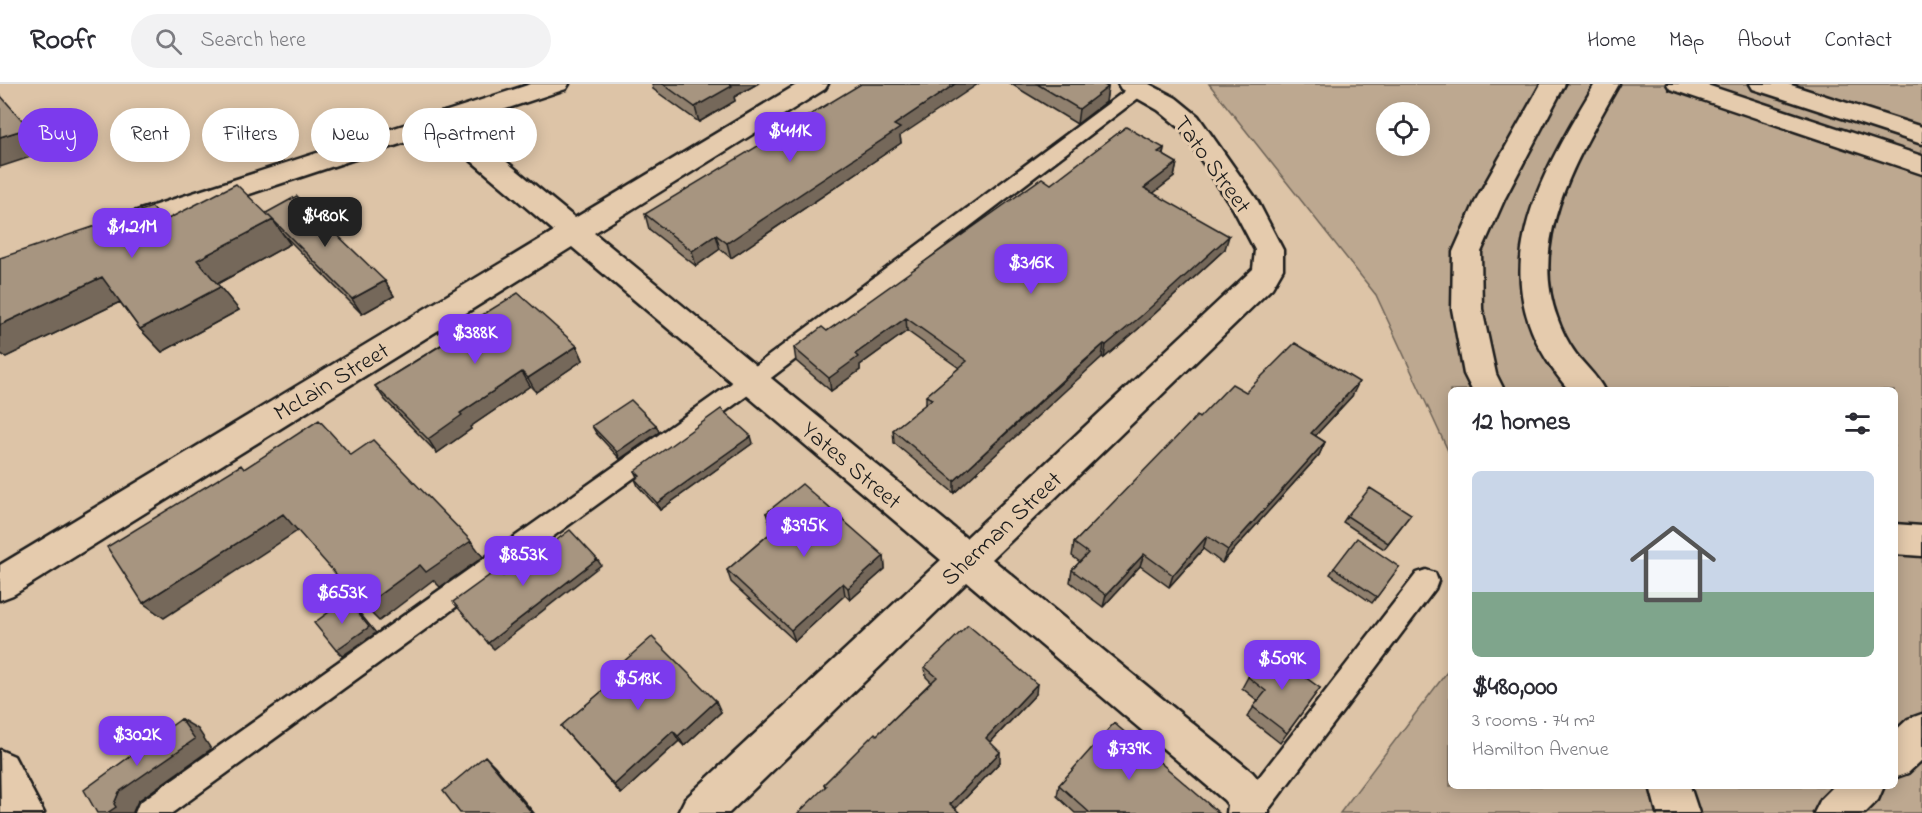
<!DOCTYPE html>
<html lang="en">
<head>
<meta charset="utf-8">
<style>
  body { margin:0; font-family:"Indie Flower",sans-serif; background:#f2f2f3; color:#2b2b33; height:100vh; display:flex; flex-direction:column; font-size:22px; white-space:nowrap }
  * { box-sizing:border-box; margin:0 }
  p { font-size:20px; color:#7c7c81 }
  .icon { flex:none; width:33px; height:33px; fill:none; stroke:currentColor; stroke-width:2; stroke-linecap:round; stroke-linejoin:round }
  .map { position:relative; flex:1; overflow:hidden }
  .panel { position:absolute; left:1448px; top:303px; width:450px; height:402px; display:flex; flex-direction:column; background:#fff; border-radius:9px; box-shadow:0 3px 15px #0003 }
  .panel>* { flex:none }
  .top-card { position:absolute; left:18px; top:24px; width:570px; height:54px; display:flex; gap:12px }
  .controls { position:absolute; left:1376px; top:18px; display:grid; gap:12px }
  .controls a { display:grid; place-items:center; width:54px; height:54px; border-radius:50%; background:#fff; box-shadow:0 3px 15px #0003; font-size:30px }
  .price { position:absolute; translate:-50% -51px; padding:0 14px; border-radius:12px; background:#7c3aed; color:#fff; font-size:20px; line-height:39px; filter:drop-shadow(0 2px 3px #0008) }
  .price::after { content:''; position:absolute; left:50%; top:36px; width:18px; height:14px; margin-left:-9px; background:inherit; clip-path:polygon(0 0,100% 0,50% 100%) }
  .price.on { background:#222; color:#fff }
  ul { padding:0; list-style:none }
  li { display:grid; align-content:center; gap:12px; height:318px; padding:0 24px }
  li+li { border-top:2px solid #e1e1e2 }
  li span { display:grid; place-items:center; height:186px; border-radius:9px; color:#555 }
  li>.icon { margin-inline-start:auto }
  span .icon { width:108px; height:108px; fill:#fffc; stroke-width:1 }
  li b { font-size:26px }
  h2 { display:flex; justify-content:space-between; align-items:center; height:72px; padding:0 24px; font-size:26px }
  .chip { padding:0 21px; border-radius:27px; background:#fff; box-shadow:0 3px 15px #0003; font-size:21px; line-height:54px }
  .chip.on { background:#7c3aed; color:#fff }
  header { display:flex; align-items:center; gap:36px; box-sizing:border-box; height:84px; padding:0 30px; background:#fff; border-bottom:2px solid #e1e1e2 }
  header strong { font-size:28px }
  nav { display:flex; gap:33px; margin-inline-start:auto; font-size:21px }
  .search { width:420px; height:54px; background:#f2f2f3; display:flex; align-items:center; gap:15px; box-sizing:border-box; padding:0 21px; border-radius:33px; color:#7c7c81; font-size:22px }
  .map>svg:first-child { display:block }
  .green { fill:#bda890; stroke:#6c6256; stroke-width:1.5; fill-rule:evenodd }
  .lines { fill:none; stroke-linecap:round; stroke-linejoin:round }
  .lane-casing { stroke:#1c1c1c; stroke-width:5 }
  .street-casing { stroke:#1c1c1c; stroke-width:5 }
  .secondary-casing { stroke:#1c1c1c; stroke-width:5 }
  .highway-casing { stroke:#1c1c1c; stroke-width:5 }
  .lane { fill:#e5cbad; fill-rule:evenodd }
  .street { fill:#e5cbad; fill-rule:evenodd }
  .secondary { fill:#e5cbad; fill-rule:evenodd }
  .highway { fill:#e5cbad; fill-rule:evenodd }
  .wall { fill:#90806e; stroke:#1c1c1c; stroke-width:1.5 }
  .shaded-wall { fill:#75685a; stroke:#1c1c1c; stroke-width:1.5 }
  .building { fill:#a79580; stroke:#1c1c1c; stroke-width:1.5 }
  .labels { text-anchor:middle; stroke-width:6; stroke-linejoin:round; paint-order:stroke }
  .street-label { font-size:24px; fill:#1c1c1c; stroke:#e5cbad }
</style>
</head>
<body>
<header>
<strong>Roofr</strong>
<div class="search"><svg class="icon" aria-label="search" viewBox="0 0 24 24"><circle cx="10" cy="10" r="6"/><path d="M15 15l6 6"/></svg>Search here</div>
<nav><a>Home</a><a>Map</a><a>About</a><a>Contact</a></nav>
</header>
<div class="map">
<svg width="1922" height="729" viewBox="0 0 1922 729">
  <rect width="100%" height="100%" fill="#ddc4a7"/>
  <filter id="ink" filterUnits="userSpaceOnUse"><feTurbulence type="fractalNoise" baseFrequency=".0167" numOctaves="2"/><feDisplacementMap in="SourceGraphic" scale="12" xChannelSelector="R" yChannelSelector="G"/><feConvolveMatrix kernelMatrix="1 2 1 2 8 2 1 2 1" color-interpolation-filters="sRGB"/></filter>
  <g filter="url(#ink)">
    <path class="green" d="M1209 0H1922V729H1340L1450 584V702H1894V306H1450V371L1376 211ZM1386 28H1419V62H1386Z"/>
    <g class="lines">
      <defs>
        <path id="lane" d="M1140 0 1148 5 1145 9 759 303 172 729H135L139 719 743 291 1133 1Z
          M1426 486 1435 489 1438 497 1435 505 1266 729H1235L1239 719 1417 489Z"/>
        <path id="street" d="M798 0H828L825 5 594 149 966 454 1253 185 1255 166 1234 126 1180 44 1158 26 1121 5 1118 0H1149L1176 14 1198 32 1257 116 1283 166V185L1272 204 992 475 1252 688C1264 701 1268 711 1269 729H1227L1228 721 1224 716 967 498 729 729H678L685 715 941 476 572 163 13 511 0 516V481L554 147 448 57 437 35 441 29 450 27 459 29 468 46 575 134Z
          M0 666 14 672 44 729H1Z"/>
        <path id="secondary" d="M531 0H569L566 5 126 151 116 154 106 151 102 144 106 137Z
          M1667 0H1704L1922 72V90L1670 5Z
          M1750 0H1788L1922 43V60L1753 5Z"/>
        <path id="highway" d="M1541 0H1565L1505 114 1481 168 1482 225 1496 290 1504 306H1472L1464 290 1452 225 1453 168 1477 114Z
          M1595 0H1619C1581 68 1527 152 1557 233 1561 245 1568 259 1576 270 1585 282 1597 292 1604 306H1569C1477 199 1533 104 1595 0Z
          M1894 440 1922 442V472L1894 470Z
          M1922 630V676L1908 689 1894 694V648L1908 635Z
          M1650 702H1690L1699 729H1657Z
          M1834 702H1884L1878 716 1865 729H1814L1821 715Z"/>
      </defs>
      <use href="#lane" class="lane-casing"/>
      <use href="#street" class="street-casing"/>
      <use href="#secondary" class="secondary-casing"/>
      <use href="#highway" class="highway-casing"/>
      <use href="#lane" class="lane"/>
      <use href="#street" class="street"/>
      <use href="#secondary" class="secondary"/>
      <use href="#highway" class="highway"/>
    </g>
    <path class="wall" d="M652 0H757L734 13 735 17 699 38 653 5Z
      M1011 0H1102L1108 3 1106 18 1077 40Z
      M900 52 901 59 731 174 720 165 696 182 649 145 645 130Z
      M1164 64 1163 71 1177 79 1174 93 1153 109 1225 165 1137 246 1104 274 1102 273 1067 304 954 409 894 359 893 346 926 320V312L959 284 907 247 860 281V286L831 307 796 277 794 264 827 247 1051 100Z
      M268 132 385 197 394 212 362 230 281 148 290 160 217 200 239 226 162 268 140 245 120 218 6 273 0 269V174L164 137Z
      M471 238 577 262 583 276 536 308 530 302 470 343 471 345 437 369 385 316 375 302 473 241Z
      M1246 308 1352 312 1315 352 1325 358 1319 371 1222 479 1203 465 1169 503 1140 482 1103 523 1070 498 1072 486 1080 478 1072 472 1074 459 1199 334Z
      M656 341 659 348 620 375 596 349 592 342Z
      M753 359 660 426 638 402 635 395 638 393 635 387Z
      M766 429 884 472 885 485 850 516 845 511 795 557 731 498 727 486 774 446 770 441Z
      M1411 430 1384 465 1343 438 1347 432Z
      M1399 483 1372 519 1330 490 1334 484Z
      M925 583 1036 610 990 659 1000 678 955 725 825 703 824 700 877 651 931 598 926 593Z
      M614 586 721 628 684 662 679 657 621 710 561 642 619 593Z
      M1248 593 1320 604 1280 659 1247 633 1258 617 1242 604Z
      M1059 701 1219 729H1075L1057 712Z"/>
    <path class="shaded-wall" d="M729 0H757L734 13 735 17 699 38 695 23Z
      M955 0H978L900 52 901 59 731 174 727 159 894 41Z
      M1108 3 1106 18 1077 40 1079 25Z
      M29 44 49 67 0 83V53Z
      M1164 64 1161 78 1158 68Z
      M1177 79 1174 93 1142 118 1144 104Z
      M273 136 290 160 217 200 197 176Z
      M716 151 720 165 696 182 692 167Z
      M1229 152 1225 165 1137 246 1104 274 1106 261Z
      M102 193 124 216 6 273 0 269V241Z
      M385 197 394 212 362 230 352 215Z
      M220 203 239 226 162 268 140 245Z
      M906 234 907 247 860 281V286L831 307 829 294 855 270Z
      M1104 260 1102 273 954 409V397Z
      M577 262 583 276 536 308 528 294Z
      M522 288 530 302 470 343 471 345 437 369 428 355 460 329Z
      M1359 298 1352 312 1305 363 1311 349Z
      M656 341 659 348 620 375 617 368Z
      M751 352 753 359 660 426 657 419Z
      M1325 358 1319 371 1222 479 1228 466Z
      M283 430 299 446 164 534 143 519Z
      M1207 452 1203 465 1169 503 1173 491Z
      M471 457 483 473 440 503 433 496 379 537 364 522 420 481Z
      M1144 470 1140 482 1103 523 1106 511Z
      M884 472 885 485 850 516 848 504Z
      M597 475 601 481 494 565 488 559Z
      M843 499 845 511 795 557 791 546Z
      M347 515 354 522 376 549 342 572 336 566Z
      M1037 600 1036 610 985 664 986 654Z
      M716 617 721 628 684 662 678 652Z
      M181 635 198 645 211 665 138 717 133 728V729H107L114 720 119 708Z
      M673 647 679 657 621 710 614 701Z
      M1000 668V678L951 729 950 720Z
      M485 672 495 682 534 729H532Z"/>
    <path class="building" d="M663 0H729L732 2 695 23Z
      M861 0H955L894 41 900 44 727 159 716 151 692 167 645 130Z
      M1037 0H1102L1108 3 1079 25Z
      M0 11 29 44 0 53Z
      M1126 43 1164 64 1158 68 1177 79 1144 104 1229 152 1140 233 1106 261 1104 260 1068 291 954 397 893 346 932 315 926 312 967 277 906 234 855 270 858 273 829 294 794 264 822 243 827 247 1042 94 1051 100Z
      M236 100 273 136 197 176 220 203 140 245 102 193 0 241V174L152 123 164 137Z
      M297 112 385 197 352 215 266 129Z
      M518 209 577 262 528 294 522 288 460 329 462 331 428 355 375 302 474 241 471 238Z
      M1295 259 1359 298 1311 349 1325 358 1228 466 1207 452 1173 491 1144 470 1106 511 1072 486 1088 469 1074 459 1197 332 1199 334 1232 300 1246 308Z
      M631 316 656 341 617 368 592 342Z
      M721 325 751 352 657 419 635 395 640 392 635 387Z
      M319 336 351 371 373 356 471 457 426 488 420 481 364 522 283 430 143 519 107 463 241 381 244 385Z
      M802 400 884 472 848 504 843 499 791 546 727 486 780 441 766 429Z
      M1370 404 1411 430 1388 459 1347 432Z
      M570 446 597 475 488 559 453 518 497 486 503 492 513 485 515 487Z
      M1357 454 1399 483 1377 513 1334 484Z
      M347 515 369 543 336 566 314 539Z
      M968 541 1037 600 986 654 1000 668 950 720 960 729H798L826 702 824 700 875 649 877 651 937 593 925 583Z
      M652 553 716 617 678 652 673 647 614 701 561 642 620 592 614 586Z
      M1269 567 1320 604 1287 649 1253 623 1266 607 1248 593Z
      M181 635 195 655 119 708 114 720 116 723 107 729H97L84 706Z
      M1114 639 1219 729H1090L1059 701Z
      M485 672 532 729H460L443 707Z"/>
  </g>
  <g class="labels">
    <g class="street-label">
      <text transform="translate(1213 80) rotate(54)" y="8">Tato Street</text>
      <text transform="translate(331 297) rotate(-31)" y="8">McLain Street</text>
      <text transform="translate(852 381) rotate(40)" y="8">Yates Street</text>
      <text transform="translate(1001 444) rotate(-43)" y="8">Sherman Street</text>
    </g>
  </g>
</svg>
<div class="controls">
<a><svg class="icon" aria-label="locate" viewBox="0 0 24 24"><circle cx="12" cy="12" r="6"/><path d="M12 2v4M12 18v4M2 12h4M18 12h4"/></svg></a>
</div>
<b class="price" style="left:790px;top:79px">$411K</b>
<b class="price on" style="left:325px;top:164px">$480K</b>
<b class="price" style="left:132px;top:175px">$1.21M</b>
<b class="price" style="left:1031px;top:211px">$316K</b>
<b class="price" style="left:475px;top:281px">$388K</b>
<b class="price" style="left:804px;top:474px">$395K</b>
<b class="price" style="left:523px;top:503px">$853K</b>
<b class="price" style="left:342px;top:541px">$653K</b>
<b class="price" style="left:1282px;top:607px">$509K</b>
<b class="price" style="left:638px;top:627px">$518K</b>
<b class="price" style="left:137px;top:683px">$302K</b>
<b class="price" style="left:1129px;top:697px">$739K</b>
<div class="top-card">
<a class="chip on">Buy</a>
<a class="chip">Rent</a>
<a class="chip">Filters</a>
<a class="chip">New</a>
<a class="chip">Apartment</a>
</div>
<section class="panel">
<h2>12 homes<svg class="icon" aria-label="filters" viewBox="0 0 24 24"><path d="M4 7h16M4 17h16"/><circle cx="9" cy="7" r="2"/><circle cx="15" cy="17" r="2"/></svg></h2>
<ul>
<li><span style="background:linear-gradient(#c9d6e8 65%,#7fa58c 0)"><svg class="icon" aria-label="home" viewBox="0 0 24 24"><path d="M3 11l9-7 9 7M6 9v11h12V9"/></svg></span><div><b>$480,000</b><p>3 rooms · 74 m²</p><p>Hamilton Avenue</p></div></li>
</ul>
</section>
</div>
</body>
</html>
